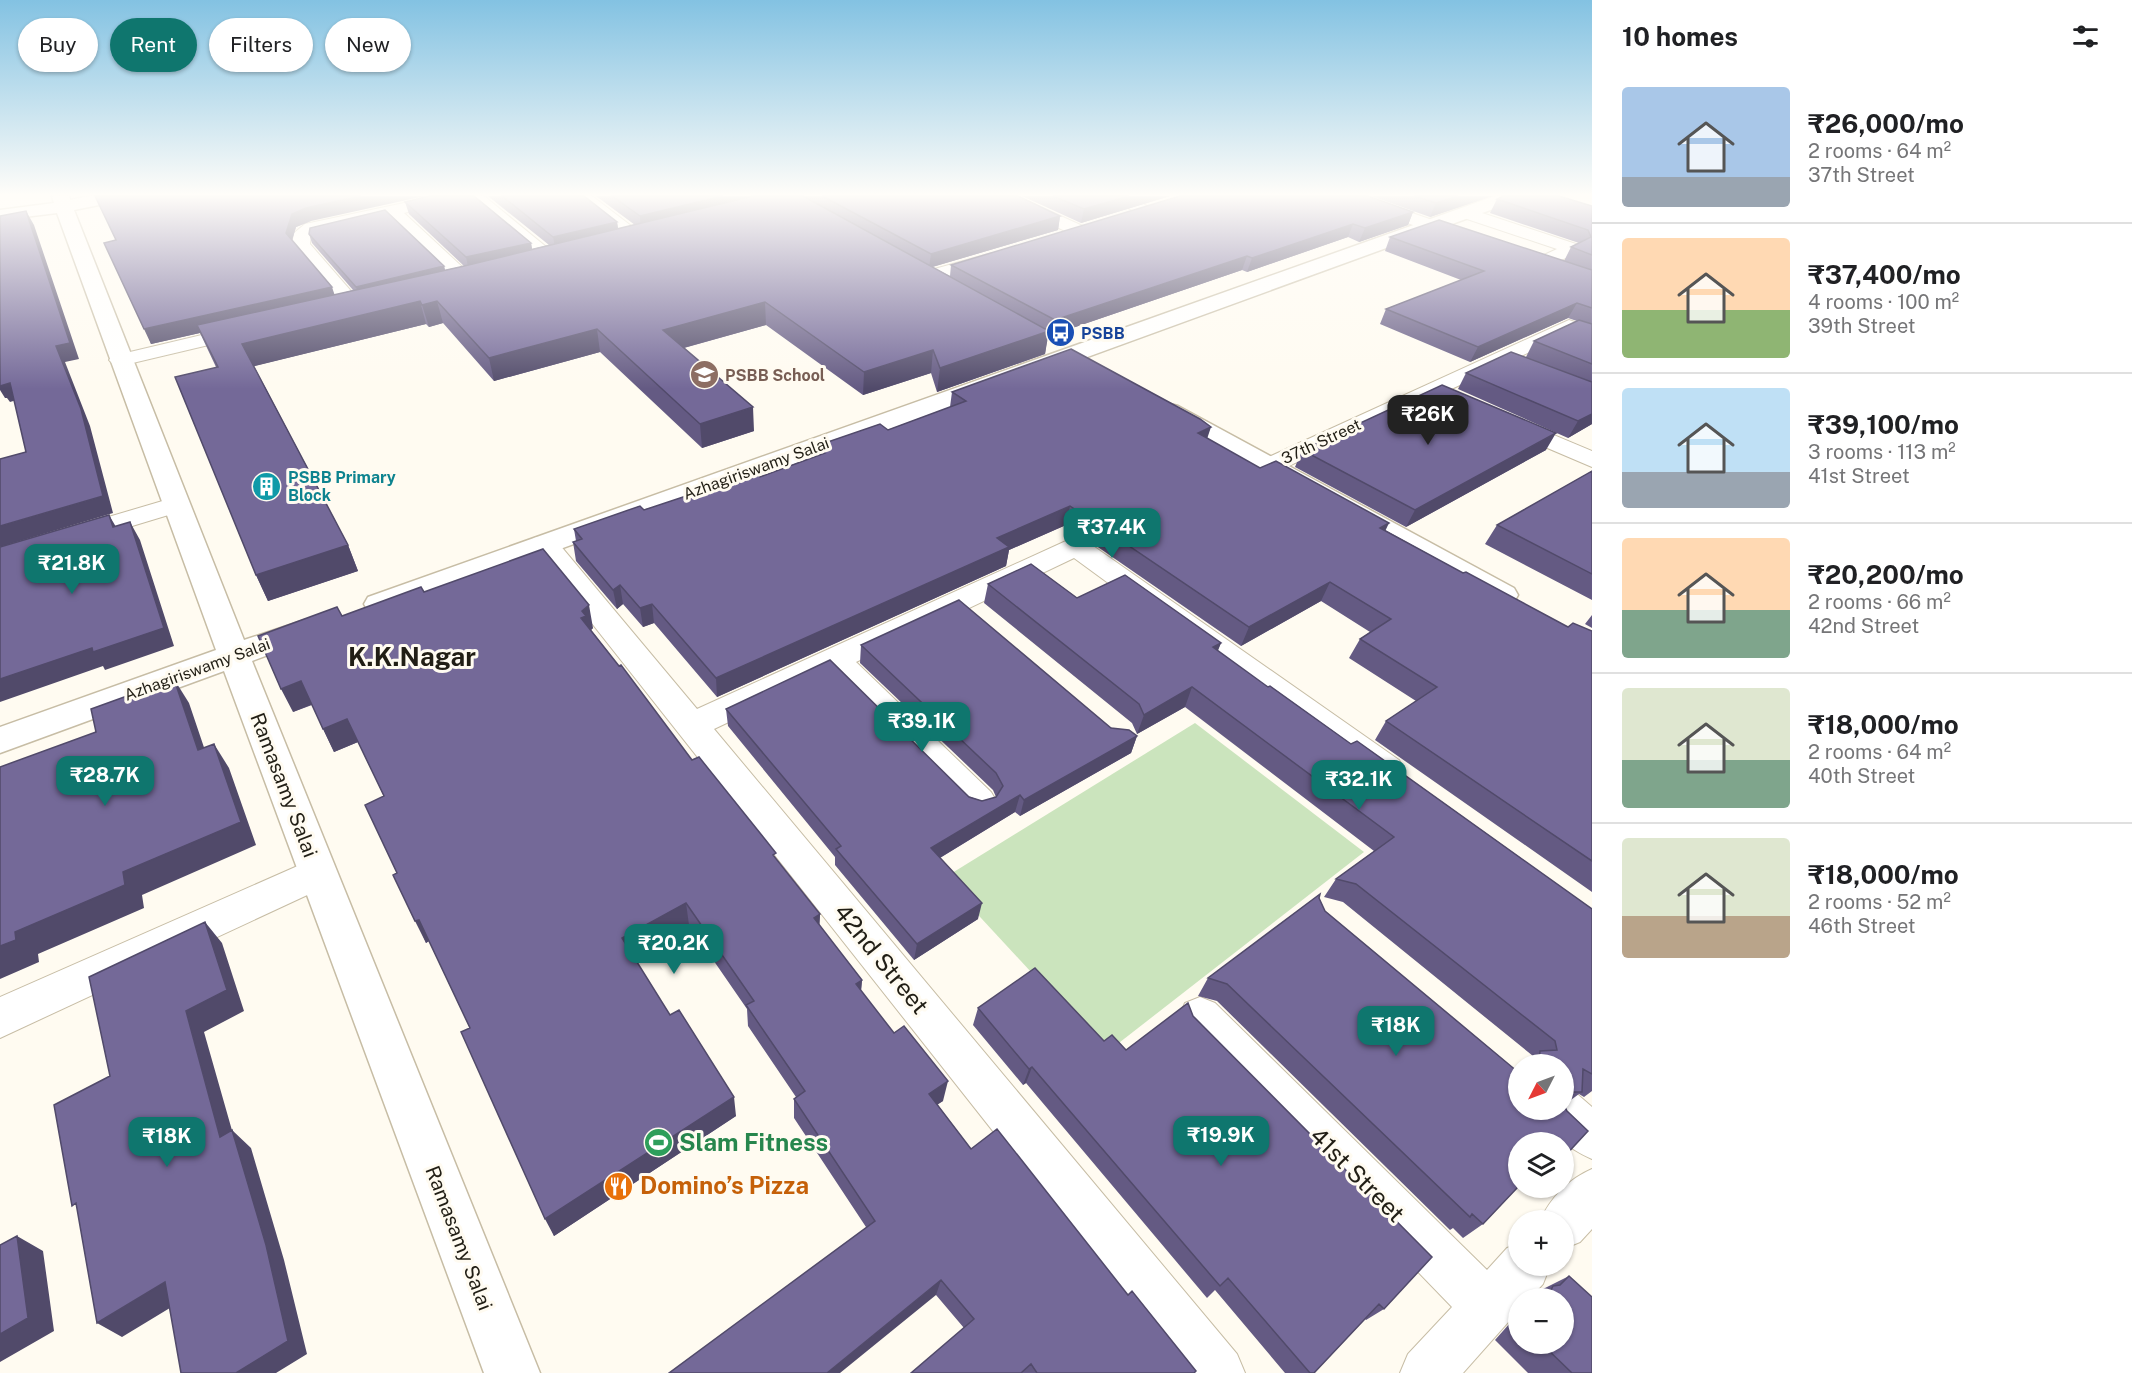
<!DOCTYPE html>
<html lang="en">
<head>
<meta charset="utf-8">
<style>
  body { margin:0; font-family:"Public Sans",sans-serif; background:#f6f6f6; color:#202124; height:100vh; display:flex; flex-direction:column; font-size:22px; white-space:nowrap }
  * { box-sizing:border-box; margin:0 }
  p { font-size:20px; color:#757577 }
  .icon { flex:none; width:33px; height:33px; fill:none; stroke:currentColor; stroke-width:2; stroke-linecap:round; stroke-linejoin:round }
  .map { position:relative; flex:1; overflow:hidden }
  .details { display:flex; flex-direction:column; background:#fff; width:540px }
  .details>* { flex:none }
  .top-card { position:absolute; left:18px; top:18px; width:570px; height:54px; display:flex; gap:12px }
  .needle { width:39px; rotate:228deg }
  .tools { position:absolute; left:1508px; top:1054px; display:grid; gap:12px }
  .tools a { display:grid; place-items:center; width:66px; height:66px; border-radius:50%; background:#fff; box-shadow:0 2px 4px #0004; font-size:30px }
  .price { position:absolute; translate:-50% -51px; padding:0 14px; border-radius:12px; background:#0f766e; color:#fff; font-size:20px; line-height:39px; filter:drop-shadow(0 2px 3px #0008) }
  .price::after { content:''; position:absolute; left:50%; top:36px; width:18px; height:14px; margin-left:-9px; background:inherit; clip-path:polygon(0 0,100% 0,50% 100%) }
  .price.selected { background:#222; color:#fff }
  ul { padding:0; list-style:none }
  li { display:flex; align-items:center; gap:18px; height:150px; padding:0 30px }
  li+li { border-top:2px solid #e0e0e0 }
  li span { display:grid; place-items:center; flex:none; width:168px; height:120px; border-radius:6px; color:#555 }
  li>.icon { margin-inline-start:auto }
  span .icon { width:72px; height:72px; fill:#fffc; stroke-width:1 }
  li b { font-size:26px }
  h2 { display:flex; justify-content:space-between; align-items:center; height:72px; padding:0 30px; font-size:26px }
  .chip { padding:0 21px; border-radius:27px; background:#fff; box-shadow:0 2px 4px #0004; font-size:21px; line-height:54px }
  .chip.selected { background:#0f766e; color:#fff }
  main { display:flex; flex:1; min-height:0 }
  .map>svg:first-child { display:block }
  .green { fill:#cbe4bd }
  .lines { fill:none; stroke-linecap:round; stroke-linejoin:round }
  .minor-casing { stroke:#c7bda5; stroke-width:2 }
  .tertiary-casing { stroke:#c7bda5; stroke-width:3 }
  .minor { fill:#fff; fill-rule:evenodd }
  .tertiary { fill:#fff; fill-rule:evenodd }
  .wall { fill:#645a83 }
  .shaded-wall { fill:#514a6a }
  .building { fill:#746998; stroke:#514a6a; stroke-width:1.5 }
  .labels { text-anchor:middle; stroke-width:6; stroke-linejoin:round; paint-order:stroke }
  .far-transit-label { font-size:16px; font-weight:bold; fill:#164399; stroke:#fffbf1; text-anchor:start }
  .far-education-label { font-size:16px; font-weight:bold; fill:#785e54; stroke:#fffbf1; text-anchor:start }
  .far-street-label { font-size:16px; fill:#211e15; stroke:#fffbf1 }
  .far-culture-label { font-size:16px; font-weight:bold; fill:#0d838f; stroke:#fffbf1; text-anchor:start }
  .street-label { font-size:20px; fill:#211e15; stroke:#fffbf1 }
  .near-street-label { font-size:24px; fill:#211e15; stroke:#fffbf1 }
  .near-leisure-label { font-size:24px; font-weight:bold; fill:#27864d; stroke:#fffbf1; text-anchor:start }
  .near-food-label { font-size:24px; font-weight:bold; fill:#c56008; stroke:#fffbf1; text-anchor:start }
  .district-label { font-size:26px; font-weight:bold; fill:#211e15; stroke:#fffbf1 }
</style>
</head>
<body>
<main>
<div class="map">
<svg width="1592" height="1373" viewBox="0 0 1592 1373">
  <rect width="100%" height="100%" fill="#fffbf1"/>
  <path class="green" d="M1195 723 1364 852 1106 1053 944 878Z"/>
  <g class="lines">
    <defs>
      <path id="minor" d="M437 196H484L561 259 558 263H546L467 198 404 213 472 276 474 280 472 284H458L388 216 317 232 311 235 310 244 364 306 354 312 347 310 292 245 294 233 305 224Z
        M573 196H592L647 238 644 242H632Z
        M994 196H1016L1085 227 1088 231 1085 235H1073Z
        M1105 196H1128L1156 211 1148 216 1142 215Z
        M1338 196H1363L1467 232 1470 236 1461 241 1455 240 1340 199Z
        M1467 208 1579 245 1582 249 1579 253 1545 266 1507 255 1504 251 1513 246 1544 255 1557 249 1461 217 1459 213 1461 209Z
        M992 253 998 254 1001 258 998 262 927 283 918 277 920 273Z
        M1569 320 1592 328V341L1570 333 1278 471 1269 473 1260 471 1257 466 1260 461Z
        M244 325 251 327 254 331 251 335 120 366 113 364 109 360 113 356Z
        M1513 418 1592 451V467L1505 430 1501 425 1505 420Z
        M176 497 185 500 189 505 185 510 0 566V549Z
        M544 536 554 538 697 709 1066 541 1076 539 1086 541 1399 760 1404 769 1399 778 1387 782 1375 778 1074 558 856 662 991 792 997 802 991 812 979 816 967 812 830 674 714 729 1237 1354 1245 1373H1184L534 550 530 544 534 538Z
        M318 857 331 862 337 873 331 884 0 1038V997Z
        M1200 997 1215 1003 1487 1270 1507 1248 1518 1244V1266H1550L1543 1284 1529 1299H1518V1311L1463 1373H1400L1408 1354 1452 1307 1185 1031 1179 1017 1185 1003Z
        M1563 1088 1577 1094 1592 1107V1159C1569 1149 1548 1133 1539 1110H1563Z
        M1592 1169V1229L1580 1242 1563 1249V1221H1540C1550 1198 1569 1179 1592 1169Z"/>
      <path id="tertiary" d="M52 196H69L70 200 89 196H126L124 200 74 210 244 640 305 620 316 623 321 630 316 637 252 661 540 1373H484L224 671 0 753V727L216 650 57 213 0 220V210L54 203Z
        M1495 196H1520L1518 200 390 611 379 614 368 611 364 604 368 597Z
        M1170 404 1178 406 1514 588 1518 595 1514 602 1503 605 1492 602 1162 416 1158 411 1162 406Z"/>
    </defs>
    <use href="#minor" class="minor-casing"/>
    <use href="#tertiary" class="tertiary-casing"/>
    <use href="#minor" class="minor"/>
    <use href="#tertiary" class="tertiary"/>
  </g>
  <path class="wall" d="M488 196H584L617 222 618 229 635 225 596 196H1018L1060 216 1058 230 932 267 950 276 951 265 1413 212 1408 225 1359 242 1348 237 1247 272 1242 270 1052 335 1048 333 1045 354 937 392 931 373 863 395 766 325 684 348 754 431 702 448 600 352 494 381 443 323 429 327 426 324 254 366 348 545 358 571 268 601 256 575 216 367 200 333 151 344 116 240 311 221 296 227 292 241 335 295 353 290 312 243 309 234 444 266 445 270 464 266 409 214 405 202 531 243 532 249 549 245Z
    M1022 196H1170L1081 223Z
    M1371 196H1492L1430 217Z
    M1497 199 1592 206V424L1568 438 1458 389 1466 373 1526 357 1534 341 1577 321 1568 318 1470 362 1380 324 1386 309 1461 280 1385 251 1390 237 1564 261 1571 247 1579 243 1490 213Z
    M952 392 1208 439 1260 468 1385 530 1463 573 1568 627 1592 631V892L1375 740 1386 721 1416 701 1349 658 1360 639 1370 632 1321 601 1241 646 1066 525 1009 550 1006 566 717 697 654 623 643 627 623 604 617 609 576 561 573 542 576 541 574 529 760 477 816 456V446L888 430 950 407Z
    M1302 450H1546L1406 527 1295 467Z
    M1592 471V600L1485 544 1497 525Z
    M1031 564 1077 598 1125 575 1221 643 1217 651 1268 687 1270 686 1351 744 1357 741 1592 909V1091L1584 1097 1579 1094 1564 1105 1567 1111 1588 1131 1563 1158V1143H1518V1187L1483 1224 1463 1238 1453 1228 1450 1230 1217 1001 1198 996 1208 978 1320 894 1319 898 1325 911 1518 1072V1110H1563V1065H1523L1533 1056 1343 902 1324 897 1336 879 1374 851 1185 707 1137 734 1132 723 984 603 988 584Z
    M424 592 593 628 591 630 692 760 776 860 820 914 819 925 862 980 861 991 943 1101 937 1104 971 1149 1128 1295 1194 1373H911L964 1328 936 1295 866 1227 794 1118V1099L796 1097 748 1026 747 1009 689 925 633 956 670 1015 736 1116 554 1236 470 1028 429 941 426 943 397 873 384 796 358 742 334 752 312 705 293 712 342 616Z
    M1592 615V628L1585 624Z
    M861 645 1137 736 1131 753 1020 816 1015 812 940 858 978 919 914 960 835 865V857L728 726 726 709 982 801 996 797 993 790 860 663Z
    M978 1008 1104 1041 1126 1050 1193 1016 1384 1309 1366 1320 1365 1319 1314 1373H1285L1215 1290 1207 1298 1026 1083 1023 1085 973 1025Z
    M1569 1276 1592 1373H1528L1495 1340 1518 1314V1344H1563V1299H1528L1536 1295 1539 1291Z"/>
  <path class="shaded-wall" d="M361 196H425L311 221 296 227 290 246 286 233 292 214 306 208Z
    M723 196H771L641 230 640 216Z
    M1129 196H1170L1081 223 1084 209Z
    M1458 196H1492L1430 217 1436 203Z
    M26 211 34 225 79 359 65 362 90 426 113 513 0 547V526L103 496 56 346Z
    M1413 212 1408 225 1359 242 1365 228Z
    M1060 216 1058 230 929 268 931 254Z
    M617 222 619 235 556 251 553 237Z
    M1353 224 1348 237 1247 272 1252 258Z
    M531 243 533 256 469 271 466 257Z
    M1247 256 1242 270 1052 335 1055 320Z
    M444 266 446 276 359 297 356 287Z
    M332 287 337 302 151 344 144 329Z
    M420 301 426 324 251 367 242 344Z
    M437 301 443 323 429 327 422 305Z
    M765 302 766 325 665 353 663 330Z
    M1577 303 1568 318 1470 362 1478 347Z
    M597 329 600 352 494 381 489 358Z
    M1049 331 1045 354 937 392 940 368Z
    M933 350 931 373 863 395 864 372Z
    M0 383H10L20 399 10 402 7 398H5L0 390Z
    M753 407 754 431 702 448 700 424Z
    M1592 414V424L1568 438 1578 421Z
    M1211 427 1205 445 1198 433Z
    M1556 433 1546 450 1406 527 1415 510Z
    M1070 506 1066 525 1009 550 1006 566 717 697 716 678 997 538Z
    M109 515 119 532 113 527Z
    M130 522 140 540 174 646 105 670 103 666 0 702V679Z
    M1389 523 1380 542V528Z
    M348 545 358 571 268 601 256 575Z
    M1330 582 1321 601 1241 646 1249 627Z
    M620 585 623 604 617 609 613 590Z
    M652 604 654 623 643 627 640 608Z
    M589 605 593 628 589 632 581 618 582 611Z
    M1221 643 1213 663V647Z
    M174 679 189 703 213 774 198 750Z
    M301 681 313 704 293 712 281 689Z
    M1192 687 1185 707 1137 734 1144 715Z
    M347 719 358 742 334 752 323 729Z
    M1137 736 1131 753 1020 816 1024 800Z
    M214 744 229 768 256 845 142 895 144 908 38 954 39 962 0 979V946L15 932 123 872Z
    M1020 795 1015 812 928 865 931 848Z
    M686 903 689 925 627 959 622 938Z
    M982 903 978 919 914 960 917 944Z
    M820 914 819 936 814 918Z
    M419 920 429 941 426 943 415 921Z
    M205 922 222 943 244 1011 204 1032 239 1155 220 1137 186 1011Z
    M862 980 860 1001 856 984Z
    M1032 1067 1026 1083 1023 1085 1029 1069Z
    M948 1081 943 1101 925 1113 929 1094Z
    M734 1097 736 1116 554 1236 545 1219Z
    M232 1130 251 1148 284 1260 307 1354 276 1373H236Z
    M17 1236 43 1251 54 1331 0 1362V1334Z
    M941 1280 936 1295 840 1373H827Z
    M165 1282 188 1297 122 1337 97 1323Z"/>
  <path class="building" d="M95 196H361L306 208 292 214 286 233 332 287 144 329 104 243 116 240Z
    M429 196H474L531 243 466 257 405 202Z
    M502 196H584L617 222 553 237Z
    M612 196H723L640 216Z
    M753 196H803L1049 331 940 368 933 350 864 372 765 302 663 330 753 407 700 424 597 329 489 358 437 301 422 305 420 301 242 344 348 545 256 575 175 377 218 367 197 325 460 267Z
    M822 196H1018L1060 216 931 254Z
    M1053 196H1129L1084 209Z
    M1180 196H1368L1413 212 1365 228 1353 224 1252 258 1247 256 1055 320 951 265Z
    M1414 196H1458L1436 203Z
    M1503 196H1559L1592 206V255L1571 247 1591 237 1588 230 1497 199Z
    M385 210 444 266 356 287 309 234 310 228Z
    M26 211 70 343 56 346 81 409 103 496 0 526V459L26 452 10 383 0 386V216Z
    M1439 220 1592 270V308L1577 303 1478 347 1386 309 1484 271 1390 237Z
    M1579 320 1592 324V364L1534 341Z
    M1071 349 1200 419 1211 427 1198 433 1260 468 1276 461 1389 523 1380 528 1463 573 1466 572 1568 627 1573 623 1592 631V861L1386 721 1437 687 1360 639 1391 619 1330 582 1249 627 1070 506 997 538 1009 547 716 678 652 604 640 608 620 585 613 590 573 542 582 539 574 529 640 506 644 510 755 473 760 477 825 453 816 446 880 424 888 430 966 401 952 392Z
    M1511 352 1592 382V414L1578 421 1466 373Z
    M1442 385 1556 433 1415 510 1302 450Z
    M1592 471V574L1497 525Z
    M109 515 113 527 130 522 164 628 93 652 92 648 0 679V547Z
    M543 549 589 605 582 611 586 616 581 618 619 666 621 665 692 760 699 757 776 853 773 855 820 914 814 918 862 980 856 984 894 1033 904 1026 948 1081 929 1094 971 1149 997 1129 1128 1295 1132 1291 1196 1371 1194 1373H1037L1031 1364 1021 1373H911L974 1319 941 1280 827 1373H669L875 1221 794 1099 805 1091 746 1005 754 1001 686 903 622 938 670 1015 679 1010 734 1097 545 1219 461 1032 470 1028 419 920 415 921 393 875 397 873 365 805 384 796 347 719 323 729 301 681 281 689 258 636 337 607 342 616 421 587 424 592Z
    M1031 564 1077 598 1125 575 1221 643 1213 647 1268 687 1270 686 1351 744 1357 741 1592 909V1074L1583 1069 1582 1092H1563V1065H1539L1540 1051 1557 1050 1555 1041 1356 884 1336 879 1394 837 1192 687 1144 715 1139 704 988 584Z
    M959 600 1111 728 1129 730 1137 736 1024 800 1020 795 931 848 982 903 917 944 836 849 841 846 726 709 830 660 969 797 982 801 996 797 1003 786 996 773 861 645Z
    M174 679 198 750 214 744 241 822 123 872 125 885 15 932 16 940 0 946V767L96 732 91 709Z
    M1320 894 1319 898 1325 911 1518 1072V1110H1563V1103L1567 1111 1588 1131 1563 1158V1143H1518V1187L1483 1224 1472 1214 1470 1217 1227 984 1208 978Z
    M205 922 227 990 186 1011 220 1137 232 1130 266 1245 288 1341 236 1373H181L165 1282 97 1323 76 1203 72 1206 54 1105 110 1076 89 977Z
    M1035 968 1104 1041 1112 1035 1126 1050 1188 1003 1193 1016 1432 1257 1384 1309 1379 1304 1314 1373H1310L1228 1278 1220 1286 1032 1067 1029 1069 978 1008Z
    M17 1236 28 1318 0 1334V1245Z
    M1569 1276 1592 1297V1373H1572L1542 1344H1563V1299H1547L1553 1286 1560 1285Z"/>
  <linearGradient id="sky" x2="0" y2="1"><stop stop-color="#83c2e2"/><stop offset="0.5" stop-color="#fffdf9"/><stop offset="1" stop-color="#fffdf9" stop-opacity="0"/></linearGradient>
  <rect width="1592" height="389" fill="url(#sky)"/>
  <defs>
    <symbol id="bus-disc" viewBox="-11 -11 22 22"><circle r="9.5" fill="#1a4fb4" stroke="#fffbf1"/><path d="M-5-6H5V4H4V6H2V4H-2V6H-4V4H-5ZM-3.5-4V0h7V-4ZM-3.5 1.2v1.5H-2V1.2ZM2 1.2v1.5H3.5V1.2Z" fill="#fff"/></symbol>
    <symbol id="school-disc" viewBox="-11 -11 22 22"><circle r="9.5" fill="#8d6e63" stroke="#fffbf1"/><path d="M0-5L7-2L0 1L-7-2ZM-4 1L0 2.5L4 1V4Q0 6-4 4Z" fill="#fff"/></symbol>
    <symbol id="building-disc" viewBox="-11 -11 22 22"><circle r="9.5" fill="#0f9aa8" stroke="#fffbf1"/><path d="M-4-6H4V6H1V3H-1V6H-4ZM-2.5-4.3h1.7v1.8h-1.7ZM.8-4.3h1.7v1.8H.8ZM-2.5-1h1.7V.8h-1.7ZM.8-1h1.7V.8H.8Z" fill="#fff"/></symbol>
    <symbol id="stadium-disc" viewBox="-11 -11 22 22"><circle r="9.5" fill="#2e9e5b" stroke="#fffbf1"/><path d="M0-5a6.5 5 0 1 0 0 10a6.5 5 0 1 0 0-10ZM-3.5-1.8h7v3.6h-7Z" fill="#fff"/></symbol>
    <symbol id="restaurant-disc" viewBox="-11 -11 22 22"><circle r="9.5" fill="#e8710a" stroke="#fffbf1"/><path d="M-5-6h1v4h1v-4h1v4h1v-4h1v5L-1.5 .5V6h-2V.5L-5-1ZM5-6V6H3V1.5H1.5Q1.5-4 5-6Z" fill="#fff"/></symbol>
  </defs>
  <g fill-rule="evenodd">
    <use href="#bus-disc" x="1044" y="316" width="33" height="33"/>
    <use href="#school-disc" x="688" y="358" width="33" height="33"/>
    <use href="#building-disc" x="250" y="470" width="33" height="33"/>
    <use href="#stadium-disc" x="642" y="1126" width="33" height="33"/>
    <use href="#restaurant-disc" x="602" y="1170" width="33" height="33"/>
  </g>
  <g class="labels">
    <g class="far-transit-label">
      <text x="1081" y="339">PSBB</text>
    </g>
    <g class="far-education-label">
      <text x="725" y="381">PSBB School</text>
    </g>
    <g class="far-street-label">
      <text transform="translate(1321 441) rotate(-25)" y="6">37th Street</text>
      <text transform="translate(756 468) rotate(-20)" y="6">Azhagiriswamy Salai</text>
      <text transform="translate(197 669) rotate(-20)" y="6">Azhagiriswamy Salai</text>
    </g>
    <g class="far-culture-label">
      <text x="288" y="483">PSBB Primary<tspan x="288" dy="18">Block</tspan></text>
    </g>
    <g class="street-label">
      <text transform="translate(284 785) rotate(69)" y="7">Ramasamy Salai</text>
      <text transform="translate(459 1238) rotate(69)" y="7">Ramasamy Salai</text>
    </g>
    <g class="near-street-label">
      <text transform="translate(881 959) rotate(51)" y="8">42nd Street</text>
      <text transform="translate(1357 1175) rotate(45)" y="8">41st Street</text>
    </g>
    <g class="near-leisure-label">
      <text x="679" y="1151">Slam Fitness</text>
    </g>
    <g class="near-food-label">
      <text x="640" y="1194">Domino’s Pizza</text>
    </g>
    <g class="district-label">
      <text x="412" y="666">K.K.Nagar</text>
    </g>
  </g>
</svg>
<div class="tools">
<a><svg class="needle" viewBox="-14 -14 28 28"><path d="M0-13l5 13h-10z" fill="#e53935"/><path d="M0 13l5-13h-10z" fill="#757577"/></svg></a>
<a><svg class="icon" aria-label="layers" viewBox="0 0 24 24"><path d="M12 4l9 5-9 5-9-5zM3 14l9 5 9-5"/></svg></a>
<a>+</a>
<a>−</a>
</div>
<b class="price selected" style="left:1428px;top:446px">₹26K</b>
<b class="price" style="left:1112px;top:559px">₹37.4K</b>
<b class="price" style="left:72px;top:595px">₹21.8K</b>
<b class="price" style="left:922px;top:753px">₹39.1K</b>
<b class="price" style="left:105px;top:807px">₹28.7K</b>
<b class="price" style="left:1359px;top:811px">₹32.1K</b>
<b class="price" style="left:674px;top:975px">₹20.2K</b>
<b class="price" style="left:1396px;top:1057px">₹18K</b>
<b class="price" style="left:1221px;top:1167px">₹19.9K</b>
<b class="price" style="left:167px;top:1168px">₹18K</b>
<div class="top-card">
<a class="chip">Buy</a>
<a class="chip selected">Rent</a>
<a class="chip">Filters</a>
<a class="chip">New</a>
</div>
</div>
<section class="details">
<h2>10 homes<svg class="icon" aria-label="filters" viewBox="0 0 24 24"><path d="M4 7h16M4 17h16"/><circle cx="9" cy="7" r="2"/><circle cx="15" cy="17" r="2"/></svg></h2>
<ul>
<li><span style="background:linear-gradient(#a9c7e8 75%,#9aa5b1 0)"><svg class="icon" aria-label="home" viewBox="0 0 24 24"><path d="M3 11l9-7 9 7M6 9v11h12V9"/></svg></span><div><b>₹26,000/mo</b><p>2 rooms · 64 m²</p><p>37th Street</p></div></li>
<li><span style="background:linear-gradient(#ffd9b3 60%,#8fb573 0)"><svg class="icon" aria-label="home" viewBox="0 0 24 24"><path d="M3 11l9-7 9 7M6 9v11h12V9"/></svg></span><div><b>₹37,400/mo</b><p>4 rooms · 100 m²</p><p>39th Street</p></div></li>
<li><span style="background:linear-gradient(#bfe0f5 70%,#9aa5b1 0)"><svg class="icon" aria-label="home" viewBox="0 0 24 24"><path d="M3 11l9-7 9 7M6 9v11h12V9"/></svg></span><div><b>₹39,100/mo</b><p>3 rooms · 113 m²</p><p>41st Street</p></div></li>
<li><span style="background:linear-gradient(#ffd9b3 60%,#7fa58c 0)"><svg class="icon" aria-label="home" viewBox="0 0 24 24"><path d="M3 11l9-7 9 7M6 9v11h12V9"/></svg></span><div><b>₹20,200/mo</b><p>2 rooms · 66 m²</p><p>42nd Street</p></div></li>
<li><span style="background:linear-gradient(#dfe7d0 60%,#7fa58c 0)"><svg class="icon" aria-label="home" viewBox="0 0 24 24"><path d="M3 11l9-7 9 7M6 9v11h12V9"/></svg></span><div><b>₹18,000/mo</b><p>2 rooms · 64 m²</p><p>40th Street</p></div></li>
<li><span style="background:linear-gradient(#dfe7d0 65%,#b9a48a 0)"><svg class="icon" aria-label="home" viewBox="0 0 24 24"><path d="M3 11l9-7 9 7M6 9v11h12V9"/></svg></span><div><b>₹18,000/mo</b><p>2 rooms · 52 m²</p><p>46th Street</p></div></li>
</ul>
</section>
</main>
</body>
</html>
